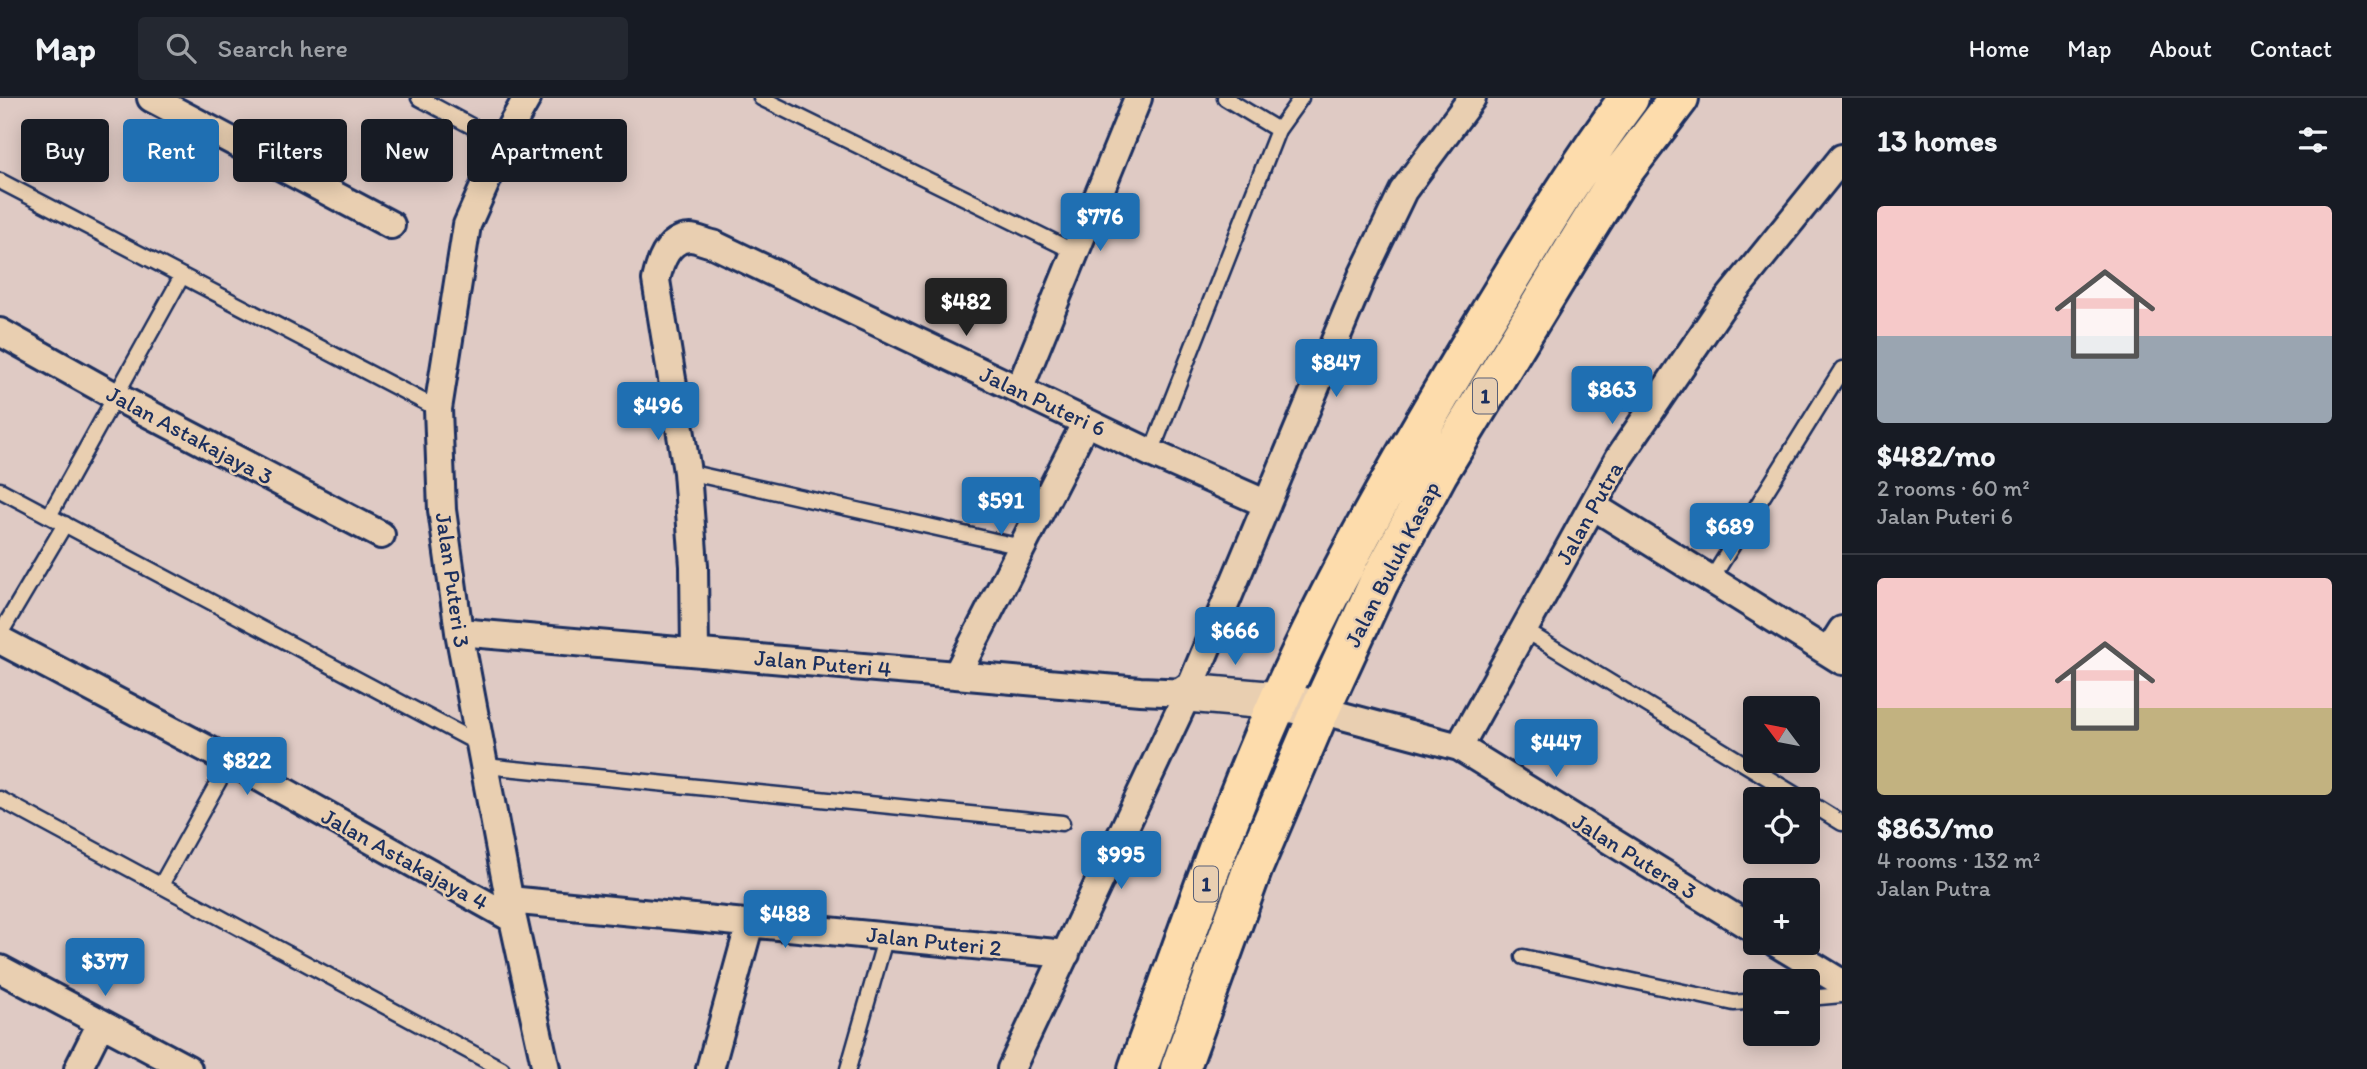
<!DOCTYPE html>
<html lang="en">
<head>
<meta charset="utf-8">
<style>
  body { margin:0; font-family:Itim,sans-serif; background:#242831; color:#f1f3f6; height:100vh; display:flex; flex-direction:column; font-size:26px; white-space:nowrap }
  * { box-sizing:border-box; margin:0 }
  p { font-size:23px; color:#9ea1a6 }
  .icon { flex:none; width:38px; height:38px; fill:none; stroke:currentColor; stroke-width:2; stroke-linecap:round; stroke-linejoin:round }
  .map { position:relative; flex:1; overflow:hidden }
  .details { display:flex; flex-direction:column; background:#171b24; width:525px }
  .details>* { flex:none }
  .hud { position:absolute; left:21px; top:21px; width:665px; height:63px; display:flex; gap:14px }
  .needle { width:46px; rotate:302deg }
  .fabs { position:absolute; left:1743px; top:598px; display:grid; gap:14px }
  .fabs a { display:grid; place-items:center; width:77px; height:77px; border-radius:7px; background:#171b24; box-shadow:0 4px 18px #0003; font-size:35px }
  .price { position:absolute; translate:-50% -60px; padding:0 16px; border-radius:7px; background:#1f6fb2; color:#fff; font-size:23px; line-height:46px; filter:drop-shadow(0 2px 4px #0008) }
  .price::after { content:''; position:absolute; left:50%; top:42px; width:21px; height:16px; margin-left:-10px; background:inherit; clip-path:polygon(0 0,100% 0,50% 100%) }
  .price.current { background:#222; color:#fff }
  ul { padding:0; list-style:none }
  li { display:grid; align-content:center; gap:14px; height:371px; padding:0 35px }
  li+li { border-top:2px solid #363941 }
  li span { display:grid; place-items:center; height:217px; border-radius:7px; color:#555 }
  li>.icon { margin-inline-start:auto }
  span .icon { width:126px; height:126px; fill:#fffc; stroke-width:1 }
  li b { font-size:30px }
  h2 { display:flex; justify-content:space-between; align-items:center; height:84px; padding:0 35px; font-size:30px }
  .pill { padding:0 24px; border-radius:7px; background:#171b24; box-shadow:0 4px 18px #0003; font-size:24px; line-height:63px }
  .pill.current { background:#1f6fb2; color:#fff }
  header { display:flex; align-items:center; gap:42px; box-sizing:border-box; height:98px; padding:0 35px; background:#171b24; border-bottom:2px solid #363941 }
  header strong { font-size:33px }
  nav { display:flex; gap:38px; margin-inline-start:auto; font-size:24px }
  .search { width:490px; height:63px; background:#242831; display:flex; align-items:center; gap:18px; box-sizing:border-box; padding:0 24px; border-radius:7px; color:#9ea1a6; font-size:26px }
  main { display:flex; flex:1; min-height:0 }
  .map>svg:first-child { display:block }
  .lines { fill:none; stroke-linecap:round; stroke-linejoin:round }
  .lane-casing { stroke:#1b2f5e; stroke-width:19 }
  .street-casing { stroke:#1b2f5e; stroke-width:32 }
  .secondary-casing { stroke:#1b2f5e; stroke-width:42 }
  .highway-casing { stroke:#1b2f5e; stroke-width:44 }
  .lane { stroke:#e9cfb1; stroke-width:14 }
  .street { stroke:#e9cfb1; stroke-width:26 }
  .secondary { stroke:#e9cfb1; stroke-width:37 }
  .highway { stroke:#fddcac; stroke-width:38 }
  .labels { text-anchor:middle; stroke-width:5; stroke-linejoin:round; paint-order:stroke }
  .shield { fill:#e9cfb1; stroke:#595f77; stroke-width:2 }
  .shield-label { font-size:21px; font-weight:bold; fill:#1b2f5e }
  .street-label { font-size:23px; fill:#1b2f5e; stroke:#e9cfb1 }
</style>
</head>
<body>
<header>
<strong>Map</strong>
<div class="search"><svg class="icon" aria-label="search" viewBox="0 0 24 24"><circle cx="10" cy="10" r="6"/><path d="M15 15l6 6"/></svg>Search here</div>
<nav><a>Home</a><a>Map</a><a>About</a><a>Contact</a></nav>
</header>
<main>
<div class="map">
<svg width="1842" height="971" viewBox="0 0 1842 971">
  <rect width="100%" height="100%" fill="#dfcac4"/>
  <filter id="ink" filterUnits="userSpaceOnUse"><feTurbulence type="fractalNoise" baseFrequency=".0143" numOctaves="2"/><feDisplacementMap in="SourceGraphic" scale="14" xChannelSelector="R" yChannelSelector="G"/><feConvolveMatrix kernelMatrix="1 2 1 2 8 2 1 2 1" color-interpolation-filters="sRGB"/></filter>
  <g filter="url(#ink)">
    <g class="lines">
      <defs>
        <path id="lane" d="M419 0 503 45
          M761 0 1075 154
          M1225 0 1278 32
          M0 83 438 311
          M1151 355 1278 32 1301 0
          M687 374 1022 449
          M0 392 481 647
          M49 418 182 178
          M1711 482 1842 271
          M1524 532 1804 702
          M0 536 65 426
          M485 668 1062 725
          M0 701 502 971
          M1808 704 1842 725
          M161 787 230 663
          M1523 859 1734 905 1755 903
          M1808 900 1842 897
          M848 971 886 838"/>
        <path id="street" d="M151 0 391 127
          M527 0 510 30 467 127 438 311 442 412 459 534 513 821 546 971
          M0 234 115 298 381 437
          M1019 292 1138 0
          M1593 408 1842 563
          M459 534 1140 593 1188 595
          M0 542 230 663 513 821
          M695 554 694 468 687 374 656 182C660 164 668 140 690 140 697 140 706 145 713 146L1151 355 1267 406
          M1828 554 1842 532
          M957 576 1086 324
          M1320 612 1459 649 1755 832
          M1459 649 1620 358 1720 211 1842 60
          M509 802 1066 856
          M1776 845 1842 885
          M0 871 188 971
          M78 971 101 925
          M710 971 750 825
          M1011 971 1188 595 1362 178 1403 93 1472 0"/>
        <path id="secondary" d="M1188 595 1279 603 1320 612"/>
        <path id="highway" d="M1138 971C1183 848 1225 722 1279 602 1338 471 1409 348 1483 226 1530 149 1575 72 1629 0
          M1180 971 1252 772 1320 612 1378 486 1438 375 1576 148 1619 79 1679 0"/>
      </defs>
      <use href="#lane" class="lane-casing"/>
      <use href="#street" class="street-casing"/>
      <use href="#secondary" class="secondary-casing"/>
      <use href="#highway" class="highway-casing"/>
      <use href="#lane" class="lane"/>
      <use href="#street" class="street"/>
      <use href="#secondary" class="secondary"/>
      <use href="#highway" class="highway"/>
    </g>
  </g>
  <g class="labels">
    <g class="shield">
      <rect x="1473" y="280.5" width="24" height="35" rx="5"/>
      <rect x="1194" y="768.5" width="24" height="35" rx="5"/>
    </g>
    <g class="shield-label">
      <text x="1485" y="305">1</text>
      <text x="1206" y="793">1</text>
    </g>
    <g class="street-label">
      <text transform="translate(1043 303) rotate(25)" y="8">Jalan Puteri 6</text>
      <text transform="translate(190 337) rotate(28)" y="8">Jalan Astakajaya 3</text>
      <text transform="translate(1589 415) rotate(-61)" y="8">Jalan Putra</text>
      <text transform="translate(1392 466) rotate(-63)" y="8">Jalan Buluh Kasap</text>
      <text transform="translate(453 482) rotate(82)" y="8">Jalan Puteri 3</text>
      <text transform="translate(823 565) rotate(5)" y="8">Jalan Puteri 4</text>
      <text transform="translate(1635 758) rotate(32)" y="8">Jalan Putera 3</text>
      <text transform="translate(405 761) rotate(29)" y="8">Jalan Astakajaya 4</text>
      <text transform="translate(934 843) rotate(6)" y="8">Jalan Puteri 2</text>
    </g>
  </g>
</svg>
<div class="fabs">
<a><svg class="needle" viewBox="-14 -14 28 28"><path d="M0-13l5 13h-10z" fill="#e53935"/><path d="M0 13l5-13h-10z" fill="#9ea1a6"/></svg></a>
<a><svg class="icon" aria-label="locate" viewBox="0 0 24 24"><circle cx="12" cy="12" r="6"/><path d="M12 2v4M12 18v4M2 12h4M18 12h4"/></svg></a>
<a>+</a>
<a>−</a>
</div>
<b class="price" style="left:1100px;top:155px">$776</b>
<b class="price current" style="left:966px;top:240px">$482</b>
<b class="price" style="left:1336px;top:301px">$847</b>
<b class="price" style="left:1612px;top:328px">$863</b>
<b class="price" style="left:658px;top:344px">$496</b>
<b class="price" style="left:1001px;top:439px">$591</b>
<b class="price" style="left:1730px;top:465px">$689</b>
<b class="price" style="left:1235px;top:569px">$666</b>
<b class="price" style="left:1556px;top:681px">$447</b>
<b class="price" style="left:247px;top:699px">$822</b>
<b class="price" style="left:1121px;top:793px">$995</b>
<b class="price" style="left:785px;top:852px">$488</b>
<b class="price" style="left:105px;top:900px">$377</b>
<div class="hud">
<a class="pill">Buy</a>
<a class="pill current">Rent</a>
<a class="pill">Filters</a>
<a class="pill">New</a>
<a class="pill">Apartment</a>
</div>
</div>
<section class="details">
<h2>13 homes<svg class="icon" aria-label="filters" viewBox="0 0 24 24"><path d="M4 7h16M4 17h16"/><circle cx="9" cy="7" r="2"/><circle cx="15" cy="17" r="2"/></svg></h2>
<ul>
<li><span style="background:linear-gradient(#f6c9c9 60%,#9aa5b1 0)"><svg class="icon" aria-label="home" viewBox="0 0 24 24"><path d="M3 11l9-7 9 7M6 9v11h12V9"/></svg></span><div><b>$482/mo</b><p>2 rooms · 60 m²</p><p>Jalan Puteri 6</p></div></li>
<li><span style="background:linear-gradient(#f6c9c9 60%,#c2b280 0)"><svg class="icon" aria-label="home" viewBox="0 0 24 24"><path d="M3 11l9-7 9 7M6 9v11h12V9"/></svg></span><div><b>$863/mo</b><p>4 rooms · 132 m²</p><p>Jalan Putra</p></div></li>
</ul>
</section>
</main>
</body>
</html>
